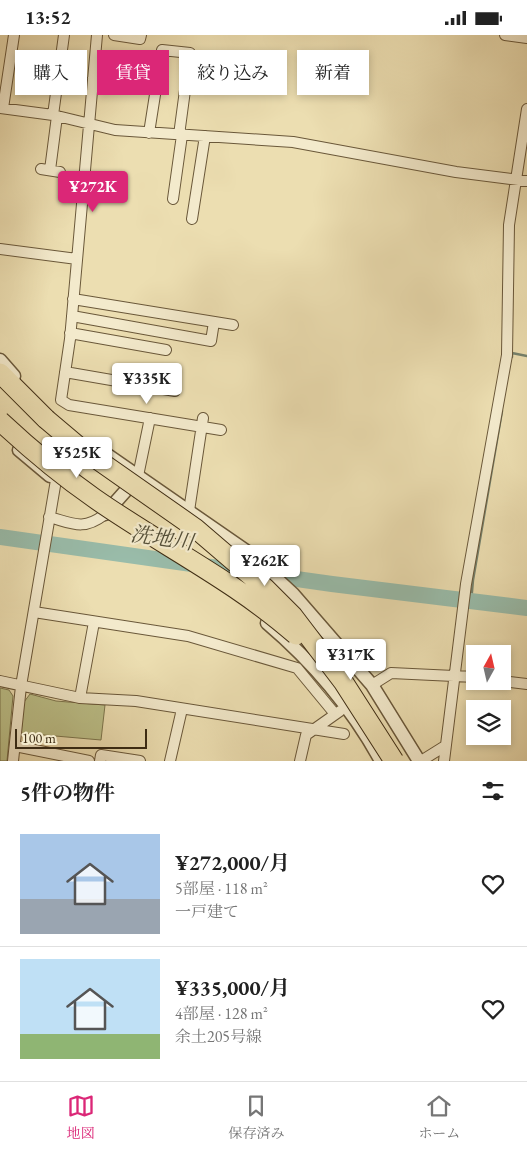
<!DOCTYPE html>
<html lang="ja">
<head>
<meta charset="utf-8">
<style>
  body { margin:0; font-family:"EB Garamond","Noto Serif JP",serif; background:#f6f6f6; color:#222; height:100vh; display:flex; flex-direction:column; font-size:19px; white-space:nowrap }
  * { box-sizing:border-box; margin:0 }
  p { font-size:16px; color:#767676 }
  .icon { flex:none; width:28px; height:28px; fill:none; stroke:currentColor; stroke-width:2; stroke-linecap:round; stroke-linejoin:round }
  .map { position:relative; height:726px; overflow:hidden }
  .sheet { display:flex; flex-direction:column; background:#fff; flex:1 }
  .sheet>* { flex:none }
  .hud { position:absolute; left:15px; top:15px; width:498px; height:45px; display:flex; gap:10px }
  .needle { width:32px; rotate:8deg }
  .tools { position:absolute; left:466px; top:610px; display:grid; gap:10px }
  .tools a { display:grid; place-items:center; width:45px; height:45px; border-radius:0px; background:#fff; box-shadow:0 2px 8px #0003; font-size:25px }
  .scale { position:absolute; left:15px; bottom:12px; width:132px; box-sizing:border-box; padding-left:5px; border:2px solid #3e2c13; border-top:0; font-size:14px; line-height:18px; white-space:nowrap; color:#3e2c13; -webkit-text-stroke:4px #f3eacc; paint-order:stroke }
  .price { position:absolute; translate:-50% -42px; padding:0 11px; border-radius:5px; background:#fff; color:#222; font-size:16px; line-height:32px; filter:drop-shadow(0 1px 2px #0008) }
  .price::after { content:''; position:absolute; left:50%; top:30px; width:15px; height:11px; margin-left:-8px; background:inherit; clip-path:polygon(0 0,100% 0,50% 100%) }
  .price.on { background:#db2777; color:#fff }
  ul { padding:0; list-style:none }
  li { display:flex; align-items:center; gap:15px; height:125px; padding:0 20px }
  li+li { border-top:1px solid #e0e0e0 }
  li span { display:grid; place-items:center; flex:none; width:140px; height:100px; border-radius:0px; color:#555 }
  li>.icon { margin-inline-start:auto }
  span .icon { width:60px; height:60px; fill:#fffc; stroke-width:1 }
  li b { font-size:21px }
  h2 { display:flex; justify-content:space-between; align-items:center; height:60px; padding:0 20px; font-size:21px }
  .chip { padding:0 18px; border-radius:0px; background:#fff; box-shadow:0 2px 8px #0003; font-size:18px; line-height:45px }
  .chip.on { background:#db2777; color:#fff }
  .status { display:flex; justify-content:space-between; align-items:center; height:35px; padding:0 25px; background:#fff; direction:ltr }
  .status svg { height:14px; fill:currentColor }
  .dock { display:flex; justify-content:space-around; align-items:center; height:70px; border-top:1px solid #e0e0e0; background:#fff; font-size:14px; color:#767676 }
  .dock a { display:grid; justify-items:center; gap:2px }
  .dock .on { color:#db2777 }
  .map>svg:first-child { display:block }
  .green { fill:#bcc089; stroke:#7d764e }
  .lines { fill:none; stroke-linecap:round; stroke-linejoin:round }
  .stream { stroke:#75826e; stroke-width:2.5 }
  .river { stroke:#99bcaa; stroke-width:16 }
  .minor-casing { stroke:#6a583a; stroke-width:12 }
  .tertiary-casing { stroke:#6a583a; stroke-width:15 }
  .motorway-casing { stroke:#3e2c13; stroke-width:21 }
  .minor { stroke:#f3eacc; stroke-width:10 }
  .tertiary { stroke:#f3eacc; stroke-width:12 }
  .motorway { stroke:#ecdeb1; stroke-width:19 }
  .motorway-bridge-casing { stroke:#3e2c13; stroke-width:21; stroke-linecap:butt }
  .motorway-bridge { stroke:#ecdeb1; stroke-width:19 }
  .labels { text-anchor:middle; stroke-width:4.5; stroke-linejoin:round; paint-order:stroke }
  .water-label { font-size:21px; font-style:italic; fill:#555039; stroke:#f3eacc }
</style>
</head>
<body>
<div class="status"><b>13:52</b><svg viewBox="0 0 49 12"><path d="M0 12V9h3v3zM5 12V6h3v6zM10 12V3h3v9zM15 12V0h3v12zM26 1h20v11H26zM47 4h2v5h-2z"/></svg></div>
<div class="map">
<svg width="527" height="726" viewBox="0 0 527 726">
  <rect width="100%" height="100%" fill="#ecdeb1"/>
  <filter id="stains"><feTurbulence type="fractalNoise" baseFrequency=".004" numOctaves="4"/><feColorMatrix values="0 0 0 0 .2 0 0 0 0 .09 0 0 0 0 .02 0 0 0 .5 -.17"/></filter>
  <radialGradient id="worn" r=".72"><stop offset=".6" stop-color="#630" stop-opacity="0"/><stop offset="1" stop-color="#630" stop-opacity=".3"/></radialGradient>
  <path class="green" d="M0 653 9 655 13 661 7 726H0Z
    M30 659 56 666 105 670 101 705 21 698 24 667Z"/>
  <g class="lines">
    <path class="stream" d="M512 322V318L527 321
      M471 568 473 545 502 376"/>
    <path class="river" d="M0 502 332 549 527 573"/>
    <defs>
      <path id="minor" d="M97 0 70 304 61 365 69 370 221 395
        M114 0 140 4 141 0
        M505 0 527 3
        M93 43 136 50
        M0 73 53 80 115 95 293 107 456 137 527 146
        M3 73 14 0
        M53 80 64 0
        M149 98 162 15 190 18 179 100
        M41 134 60 137
        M50 135 57 81
        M173 164 182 100
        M192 184 205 101
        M0 214 77 224
        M73 264 233 290
        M72 281 211 306 214 287
        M70 298 166 315
        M65 337 175 356
        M138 441 150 383
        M189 476 203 383
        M49 482C72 488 83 496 104 480
        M34 577 188 601 297 633 335 679
        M0 646 80 663 136 666 344 699
        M502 646 527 649
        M372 650 391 638 475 642
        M80 663 94 587
        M15 711 89 726
        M13 726 21 651 56 445
        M100 726 101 720 140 726
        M170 726 182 674
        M300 726 306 700 340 676
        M421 726 445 711
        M444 726 466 549 507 320 509 190 527 74"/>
      <path id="tertiary" d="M0 325 14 341
        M93 410 249 518 293 559 372 650 419 726
        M19 415 50 441
        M105 479 137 443
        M267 588C313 627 352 673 381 726"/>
      <path id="motorway" d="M0 338 46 384"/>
    </defs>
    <use href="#minor" class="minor-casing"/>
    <use href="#tertiary" class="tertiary-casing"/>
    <use href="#motorway" class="motorway-casing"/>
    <use href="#minor" class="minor"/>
    <use href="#tertiary" class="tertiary"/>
    <use href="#motorway" class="motorway"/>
    <defs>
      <path id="motorway-bridge" d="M46 384 78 411 195 493 265 553 293 581 344 648 394 726
        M0 386C30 414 61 440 94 463 161 510 235 546 296 600"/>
    </defs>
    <use href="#motorway-bridge" class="motorway-bridge-casing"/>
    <use href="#motorway-bridge" class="motorway-bridge"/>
  </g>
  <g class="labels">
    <g class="water-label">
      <text transform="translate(162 503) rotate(8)" y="7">洗地川</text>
    </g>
  </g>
  <rect width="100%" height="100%" filter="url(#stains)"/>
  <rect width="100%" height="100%" fill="url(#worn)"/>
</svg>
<div class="tools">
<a><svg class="needle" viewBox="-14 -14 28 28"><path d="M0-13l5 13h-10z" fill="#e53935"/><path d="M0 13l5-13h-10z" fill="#767676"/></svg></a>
<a><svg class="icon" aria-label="layers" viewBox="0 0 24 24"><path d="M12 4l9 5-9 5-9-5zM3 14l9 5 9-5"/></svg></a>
</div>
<div class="scale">100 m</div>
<b class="price on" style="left:93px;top:178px">¥272K</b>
<b class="price" style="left:147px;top:370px">¥335K</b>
<b class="price" style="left:77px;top:444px">¥525K</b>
<b class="price" style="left:265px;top:552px">¥262K</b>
<b class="price" style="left:351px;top:646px">¥317K</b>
<div class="hud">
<a class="chip">購入</a>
<a class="chip on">賃貸</a>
<a class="chip">絞り込み</a>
<a class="chip">新着</a>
</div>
</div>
<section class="sheet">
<h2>5件の物件<svg class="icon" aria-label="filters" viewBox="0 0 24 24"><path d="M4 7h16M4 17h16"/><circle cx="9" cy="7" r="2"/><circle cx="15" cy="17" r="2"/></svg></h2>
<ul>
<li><span style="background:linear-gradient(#a9c7e8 65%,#9aa5b1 0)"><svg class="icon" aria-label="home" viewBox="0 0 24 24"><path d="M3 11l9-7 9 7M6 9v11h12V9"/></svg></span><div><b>¥272,000/月</b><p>5部屋 · 118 m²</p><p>一戸建て</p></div><svg class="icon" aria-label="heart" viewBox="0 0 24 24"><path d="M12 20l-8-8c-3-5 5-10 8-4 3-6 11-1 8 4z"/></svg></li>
<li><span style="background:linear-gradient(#bfe0f5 75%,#8fb573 0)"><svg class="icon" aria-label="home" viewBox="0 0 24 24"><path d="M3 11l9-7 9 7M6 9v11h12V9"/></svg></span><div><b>¥335,000/月</b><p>4部屋 · 128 m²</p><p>余土205号線</p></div><svg class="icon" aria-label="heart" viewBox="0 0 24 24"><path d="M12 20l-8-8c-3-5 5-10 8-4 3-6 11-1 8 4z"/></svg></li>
</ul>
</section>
<nav class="dock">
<a class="on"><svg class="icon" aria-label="map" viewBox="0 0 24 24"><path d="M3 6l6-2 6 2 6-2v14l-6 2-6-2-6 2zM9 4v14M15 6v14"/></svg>地図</a>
<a><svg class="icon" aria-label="saved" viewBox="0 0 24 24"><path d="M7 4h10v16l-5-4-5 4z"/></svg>保存済み</a>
<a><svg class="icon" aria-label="home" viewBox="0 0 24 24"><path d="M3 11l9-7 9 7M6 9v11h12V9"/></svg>ホーム</a>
</nav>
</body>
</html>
